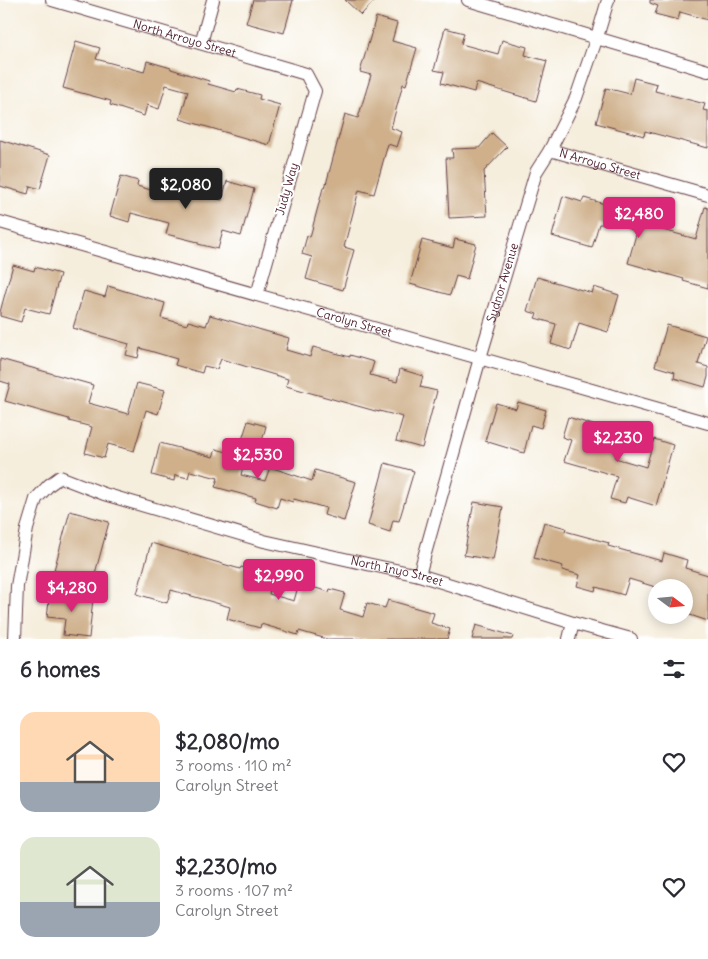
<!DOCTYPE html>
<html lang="en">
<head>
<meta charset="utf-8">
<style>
  body { margin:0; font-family:Delius,sans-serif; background:#f2f2f3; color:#2b2b33; height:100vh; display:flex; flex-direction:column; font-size:19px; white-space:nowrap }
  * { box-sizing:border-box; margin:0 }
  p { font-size:16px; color:#7c7c81 }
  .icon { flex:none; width:28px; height:28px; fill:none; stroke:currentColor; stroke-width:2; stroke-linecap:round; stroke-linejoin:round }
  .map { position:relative; height:639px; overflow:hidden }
  .drawer { display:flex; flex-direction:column; background:#fff; flex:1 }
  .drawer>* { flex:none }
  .needle { width:32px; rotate:106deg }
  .controls { position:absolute; left:648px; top:579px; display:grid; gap:10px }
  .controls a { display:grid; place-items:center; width:45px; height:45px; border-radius:50%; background:#fff; box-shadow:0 2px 12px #0003; font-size:25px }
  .price { position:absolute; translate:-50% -42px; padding:0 11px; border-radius:5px; background:#db2777; color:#fff; font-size:16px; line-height:32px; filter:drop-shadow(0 1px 2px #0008) }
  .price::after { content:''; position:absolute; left:50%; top:30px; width:15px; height:11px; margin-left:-8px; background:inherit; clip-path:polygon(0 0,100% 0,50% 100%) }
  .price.active { background:#222; color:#fff }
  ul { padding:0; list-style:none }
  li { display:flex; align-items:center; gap:15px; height:125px; padding:0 20px }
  li span { display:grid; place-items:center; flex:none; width:140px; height:100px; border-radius:15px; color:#555 }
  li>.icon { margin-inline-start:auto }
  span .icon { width:60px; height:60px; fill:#fffc; stroke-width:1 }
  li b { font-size:21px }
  h2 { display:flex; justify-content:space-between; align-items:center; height:60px; padding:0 20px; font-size:21px }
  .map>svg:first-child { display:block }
  .building { fill:#cfb08b }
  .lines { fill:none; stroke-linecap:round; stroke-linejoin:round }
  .minor-casing { stroke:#643e46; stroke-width:14 }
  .minor { stroke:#fff; stroke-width:12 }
  .labels { text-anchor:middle; stroke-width:4; stroke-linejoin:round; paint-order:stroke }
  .street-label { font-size:12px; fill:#4a1f2b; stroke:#fff }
</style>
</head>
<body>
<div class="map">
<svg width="708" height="639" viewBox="0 0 708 639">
  <rect width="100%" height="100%" fill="#fff"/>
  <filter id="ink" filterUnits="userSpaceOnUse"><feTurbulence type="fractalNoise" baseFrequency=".02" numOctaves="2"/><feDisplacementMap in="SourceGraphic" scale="10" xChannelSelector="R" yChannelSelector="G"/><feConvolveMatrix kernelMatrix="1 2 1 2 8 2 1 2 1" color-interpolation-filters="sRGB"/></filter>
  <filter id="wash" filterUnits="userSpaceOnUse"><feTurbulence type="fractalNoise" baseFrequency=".0096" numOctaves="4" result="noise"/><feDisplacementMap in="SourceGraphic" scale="20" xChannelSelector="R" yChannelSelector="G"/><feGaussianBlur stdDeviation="1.12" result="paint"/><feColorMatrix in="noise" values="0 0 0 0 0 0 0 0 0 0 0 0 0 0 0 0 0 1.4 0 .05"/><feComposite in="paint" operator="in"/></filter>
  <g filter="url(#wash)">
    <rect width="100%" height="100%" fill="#f6eedd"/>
    <g id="blocks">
      <path class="building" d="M253 0H293L284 33 246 23Z
        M345 0H375L361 15Z
        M650 0H708V20L680 12 678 20 655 14 658 6 650 3Z
        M376 17 397 23 392 41 417 48 406 85 403 84 391 128 402 132 397 147 388 144 374 194 359 190 344 247 354 250 343 290 306 279 312 257 302 254 307 236 310 237 323 188H325L345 114 358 118 371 75 360 72Z
        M445 28 464 33 461 44 498 54 502 40 527 47 525 55 547 61 536 101 476 83 474 92 441 83 444 72 434 70Z
        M76 41 100 48 96 59 144 72 147 61 171 68V69L209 81 208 84 236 92 237 89 260 95 259 99 280 105 269 145 180 119 188 91 166 85 159 109 147 105 144 116 110 105 111 101 63 88Z
        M634 78 657 84 655 91 705 104 703 110 708 111V148L645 131 644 136 596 123 606 88 630 94Z
        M492 133 507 147 484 171 487 216 449 218 446 158H453L452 149 479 148Z
        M0 140 50 155 40 189 30 186 28 194 0 186Z
        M121 176 138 181 137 186 158 192 160 187H162L163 184 222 200 227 181 254 189 241 236 223 231 218 249 198 244V242L166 234 169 223 131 213 129 222 110 216Z
        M563 196 582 202 584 198 654 218 652 227 696 239 705 207 708 208V288L683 281 684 279 628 263 637 231 627 228 628 225 599 224 592 248 552 236Z
        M455 239 476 244 467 279 456 276 450 295 410 284 422 240 453 248Z
        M13 265 34 271 35 267 60 274 49 314 25 308 21 322 0 316V312Z
        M537 277 592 293 594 287 619 295 608 332 579 323 571 350 551 344 556 324 535 318 537 314 527 311Z
        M108 286 165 303 161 318 187 325 188 321 206 326 210 315 289 338 286 350 310 357 313 347 350 357V355L374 362 370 375 397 382 400 369 423 376 420 387 437 391 422 448 396 441 403 417 379 411V412L286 386 288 379 221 359 217 369 204 366 202 373 175 365 177 359 140 348 138 358 126 355 129 344 73 328 84 291 105 297Z
        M667 325 706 336 698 364 708 367V377L705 387 674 378 675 372 655 366Z
        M0 359 93 385 88 403 128 414 137 383 165 390 158 414 146 410 134 451 108 444 104 458 85 453 92 427 69 421V419L5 401 10 384 0 381Z
        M518 402 546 410 541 428 531 425 524 453 485 441 496 403 516 409Z
        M568 417 593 425 590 432 620 441 615 458 646 467 654 439 673 445 656 506 627 497 625 503 610 499 617 476 564 461 571 440 562 437Z
        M248 421 266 426 260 449 241 443Z
        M160 443 213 457 216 449 245 457 241 475 265 481 270 467 312 481 315 470 356 482 344 521 324 515 326 508 294 499 293 502 280 498 277 508 255 501 256 498 215 487 218 478 190 471 188 478 175 475 174 481 152 475Z
        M385 463 414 471 399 521 393 520 390 532 368 525Z
        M474 502 503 507 493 560 464 555Z
        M70 511 109 522 93 581 54 570Z
        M544 522 566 528 565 531 609 543 608 546 662 561 664 553 687 560 685 568 708 575V621L684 613V588H659L629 579 624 595 596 587 595 591 577 586 580 575 562 570 563 566 534 558Z
        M151 543 240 569 241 567 257 571 255 579 272 583 269 594 294 601 299 583 329 592 330 589 345 593 340 610 363 617 367 603 385 608 388 600 434 613 431 623 450 629 447 639H327L299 631 298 635 261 624 260 628 227 619 230 607 171 590 167 603 137 594Z
        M50 593 93 598 89 638 63 635 65 619 47 617Z
        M476 625 513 636 512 639H472Z"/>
    </g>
  </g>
  <g filter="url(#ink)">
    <use href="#blocks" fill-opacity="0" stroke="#643e46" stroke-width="1"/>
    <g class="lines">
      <defs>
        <g id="minor">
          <path id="s1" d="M52 0 306 74 315 91 257 295"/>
          <path d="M468 0 708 71"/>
          <path d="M201 43 213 0"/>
          <path id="s2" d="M550 150 708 195"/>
          <path id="s3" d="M0 222 708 423"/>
          <path id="s4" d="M419 575 480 358 536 172 550 150 576 98 597 37 608 0"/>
          <path id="s5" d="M15 639 17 586 27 529 36 499 49 485 60 477 104 494 264 541 367 564 419 575 573 623 631 639"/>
          <path d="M569 639 573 623"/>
        </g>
      </defs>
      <use href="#minor" class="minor-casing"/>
      <use href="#minor" class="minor"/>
    </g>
  </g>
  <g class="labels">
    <g class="street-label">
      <text dy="4" stroke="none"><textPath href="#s1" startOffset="138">North Arroyo Street</textPath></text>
      <text dy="4" stroke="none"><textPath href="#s2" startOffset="52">N Arroyo Street</textPath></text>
      <text transform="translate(287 189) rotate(-74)" y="4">Judy Way</text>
      <text dy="4" stroke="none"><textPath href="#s4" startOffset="304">Sydnor Avenue</textPath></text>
      <text dy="4" stroke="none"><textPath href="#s3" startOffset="368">Carolyn Street</textPath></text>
      <text dy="4" stroke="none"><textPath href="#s5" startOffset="525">North Inyo Street</textPath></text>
    </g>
  </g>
</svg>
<div class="controls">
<a><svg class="needle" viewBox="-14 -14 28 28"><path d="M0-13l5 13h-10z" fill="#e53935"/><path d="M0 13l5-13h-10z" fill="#7c7c81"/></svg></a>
</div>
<b class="price active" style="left:186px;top:210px">$2,080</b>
<b class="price" style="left:639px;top:239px">$2,480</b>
<b class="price" style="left:618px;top:463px">$2,230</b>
<b class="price" style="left:258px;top:480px">$2,530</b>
<b class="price" style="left:279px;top:601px">$2,990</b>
<b class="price" style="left:72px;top:613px">$4,280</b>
</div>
<section class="drawer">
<h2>6 homes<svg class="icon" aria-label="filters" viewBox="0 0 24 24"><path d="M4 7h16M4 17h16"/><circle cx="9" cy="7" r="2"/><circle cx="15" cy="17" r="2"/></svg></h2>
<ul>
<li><span style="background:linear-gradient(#ffd9b3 70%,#9aa5b1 0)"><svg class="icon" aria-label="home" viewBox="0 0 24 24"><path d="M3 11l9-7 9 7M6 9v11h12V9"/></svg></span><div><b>$2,080/mo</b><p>3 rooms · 110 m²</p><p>Carolyn Street</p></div><svg class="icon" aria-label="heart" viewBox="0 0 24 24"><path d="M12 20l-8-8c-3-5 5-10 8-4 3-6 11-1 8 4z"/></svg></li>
<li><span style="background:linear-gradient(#dfe7d0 65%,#9aa5b1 0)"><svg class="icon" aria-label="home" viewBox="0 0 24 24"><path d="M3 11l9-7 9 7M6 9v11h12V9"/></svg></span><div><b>$2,230/mo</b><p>3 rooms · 107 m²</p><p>Carolyn Street</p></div><svg class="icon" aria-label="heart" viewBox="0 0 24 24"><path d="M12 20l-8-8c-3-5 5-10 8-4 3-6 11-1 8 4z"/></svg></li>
</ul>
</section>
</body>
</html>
